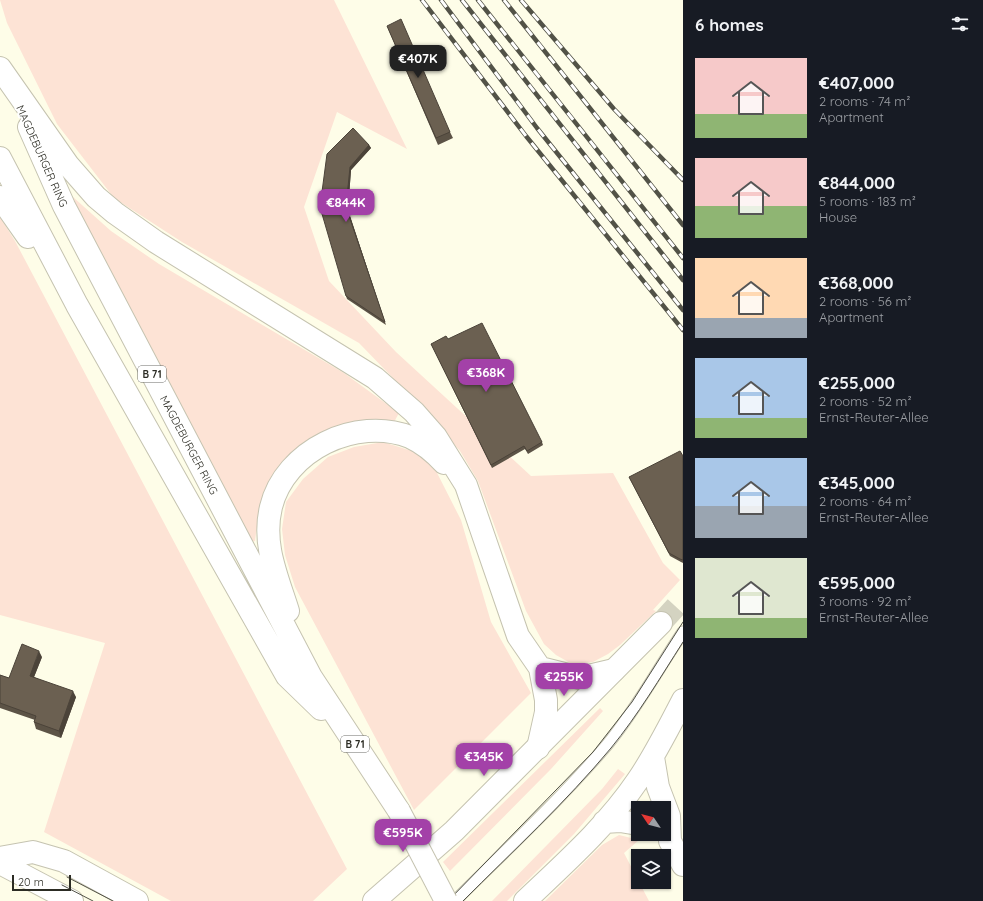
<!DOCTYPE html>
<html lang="en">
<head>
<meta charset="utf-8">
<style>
  body { margin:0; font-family:Quicksand,sans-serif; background:#242831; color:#f1f3f6; height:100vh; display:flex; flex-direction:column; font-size:15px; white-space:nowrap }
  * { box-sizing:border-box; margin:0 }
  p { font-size:13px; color:#9ea1a6 }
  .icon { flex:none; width:22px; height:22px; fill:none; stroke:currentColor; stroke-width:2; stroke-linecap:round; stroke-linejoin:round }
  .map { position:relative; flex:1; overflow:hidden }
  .panel { display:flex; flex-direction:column; background:#171b24; width:300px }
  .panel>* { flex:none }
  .needle { width:26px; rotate:305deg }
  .buttons { position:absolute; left:631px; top:801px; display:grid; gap:8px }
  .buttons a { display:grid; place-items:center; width:40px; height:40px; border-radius:0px; background:#171b24; box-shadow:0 1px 3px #0004; font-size:20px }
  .scale { position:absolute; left:12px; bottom:10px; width:59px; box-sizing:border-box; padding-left:4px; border:2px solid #2c2c24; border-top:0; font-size:11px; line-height:14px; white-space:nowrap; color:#2c2c24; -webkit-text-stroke:3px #fff; paint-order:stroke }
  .price { position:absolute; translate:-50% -34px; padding:0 9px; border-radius:8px; background:#a341a8; color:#fff; font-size:13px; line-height:26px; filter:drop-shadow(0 1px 2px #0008) }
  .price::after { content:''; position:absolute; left:50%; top:24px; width:12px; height:9px; margin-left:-6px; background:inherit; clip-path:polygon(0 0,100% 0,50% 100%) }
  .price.current { background:#222; color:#fff }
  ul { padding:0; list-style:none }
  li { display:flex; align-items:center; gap:12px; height:100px; padding:0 12px }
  li span { display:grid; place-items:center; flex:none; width:112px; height:80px; border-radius:0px; color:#555 }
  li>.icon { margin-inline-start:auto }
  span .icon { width:48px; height:48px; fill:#fffc; stroke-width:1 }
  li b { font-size:17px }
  h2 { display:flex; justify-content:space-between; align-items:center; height:48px; padding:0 12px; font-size:17px }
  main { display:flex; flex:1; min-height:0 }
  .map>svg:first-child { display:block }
  .green { fill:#fde3d5 }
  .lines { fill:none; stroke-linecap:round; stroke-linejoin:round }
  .secondary-tunnel { stroke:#d4d3c1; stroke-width:22; stroke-dasharray:22 11; stroke-linecap:butt }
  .service-casing { stroke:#c5c3b0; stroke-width:13 }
  .tertiary-casing { stroke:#c5c3b0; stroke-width:24 }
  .secondary-casing { stroke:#c5c3b0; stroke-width:24 }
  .trunk-casing { stroke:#c5c3b0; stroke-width:24 }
  .service { stroke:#fff; stroke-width:11 }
  .tertiary { stroke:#fff; stroke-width:22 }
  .secondary { stroke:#fff; stroke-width:22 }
  .trunk { stroke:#fff; stroke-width:22 }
  .tram { stroke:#525247; stroke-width:1 }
  .rail-casing { stroke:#525247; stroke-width:4.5 }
  .rail { stroke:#fff; stroke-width:3; stroke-dasharray:9; stroke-linecap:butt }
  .trunk-bridge-casing { stroke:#c5c3b0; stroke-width:24; stroke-linecap:butt }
  .trunk-bridge { stroke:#fff; stroke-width:22 }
  .wall { fill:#5c5346 }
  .shaded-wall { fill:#4b4339 }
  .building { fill:#6b6051; stroke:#4b4339 }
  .labels { text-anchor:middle; stroke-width:4; stroke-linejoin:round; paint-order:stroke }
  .shield { fill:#fff; stroke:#6b6b66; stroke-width:1 }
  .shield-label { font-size:10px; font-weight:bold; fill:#2c2c24 }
  .street-label { font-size:11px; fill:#2c2c24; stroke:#fff }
</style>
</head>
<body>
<main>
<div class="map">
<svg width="683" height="901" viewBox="0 0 683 901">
  <rect width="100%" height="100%" fill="#fefde8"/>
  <path class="green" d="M0 0H334L407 149 337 112 304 207 329 281 396 352 531 476 613 473 663 563 680 580 653 610 656 611 620 645 608 654 593 662 572 664 556 655 544 644 526 611 478 481 460 451 424 410 359 343 182 242 114 198 57 124 7 23Z
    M73 197 111 231 159 264 344 373 399 413 393 424 342 426 258 519 255 541 251 542 71 199Z
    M0 217 15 241 347 869 313 901H171L44 832 105 643 0 615Z
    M383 442 412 451 433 465 461 520 491 622 531 693 414 810 295 587 285 555 282 529 286 502 303 479 328 457 354 447Z
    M600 708 603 711 551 769 450 871 443 862Z
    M618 769 625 774 574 834 507 901H492L602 789Z
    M619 835 639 840 624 853 649 901H545L602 845Z"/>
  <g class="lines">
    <path class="secondary-tunnel" d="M661 623 683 599"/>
    <defs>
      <path id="service" d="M455 901C506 850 560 800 607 745 636 710 658 669 683 632"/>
      <path id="tertiary" d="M0 858 33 852 64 861 137 901
        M0 863 72 901"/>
      <path id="secondary" d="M653 757 658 787 669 816 670 841 683 865
        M604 822 620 821 638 824
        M374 901 454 831 661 623
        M525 901C565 863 607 826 638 780 655 755 669 727 683 700"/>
      <path id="trunk" d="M0 68 68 165 96 197 115 213 156 242 375 378 414 412 436 437 466 485 518 636 540 668 546 700V712L538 748
        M29 127 64 206 311 677 399 811
        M0 158 77 305 287 676 321 709
        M0 197 28 237
        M288 611C277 576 262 544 271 507 285 450 356 416 410 437 423 443 435 453 444 463
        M540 668 580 678 614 670"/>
    </defs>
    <use href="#service" class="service-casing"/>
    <use href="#tertiary" class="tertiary-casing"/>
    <use href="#secondary" class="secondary-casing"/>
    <use href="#trunk" class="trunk-casing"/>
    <use href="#service" class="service"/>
    <use href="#tertiary" class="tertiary"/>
    <use href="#secondary" class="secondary"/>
    <use href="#trunk" class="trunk"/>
    <path class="tram" d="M67 877 113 901
      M62 885 93 901
      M448 901 593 752 632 702 683 622
      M463 901C513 851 566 802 611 748 638 715 660 678 683 642"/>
    <defs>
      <path id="rail" d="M422 0 526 136 683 330
        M441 0 537 128 683 310
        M462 0 683 280
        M478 0 683 258
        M504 0 683 225
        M521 0 614 109 683 180"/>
    </defs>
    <use href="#rail" class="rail-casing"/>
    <use href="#rail" class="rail"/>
    <defs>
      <path id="trunk-bridge" d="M399 811 446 901"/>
    </defs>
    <use href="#trunk-bridge" class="trunk-bridge-casing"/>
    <use href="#trunk-bridge" class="trunk-bridge"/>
  </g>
  <path class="wall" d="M387 26 450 132 453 138 438 145Z
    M369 145 371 148 351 170 348 210 386 325 347 299 346 296 327 154Z
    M448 339 542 442 543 445 528 454 525 449 492 468 431 344Z
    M683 456V563L681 562 670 556 629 477Z
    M42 657 34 677 76 697 61 738 36 729 34 722 35 720 0 708V675L9 678Z"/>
  <path class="shaded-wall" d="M369 145 371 148 351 170 348 210 386 325 346 207 350 167Z
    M39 651 42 657 32 682 30 676Z
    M73 691 76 697 61 738 59 731Z"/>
  <path class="building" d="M401 19 450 132 436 138 387 26Z
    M353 128 369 145 350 167 346 207 385 322 346 296 320 207 327 154Z
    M482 323 542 442 527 451 524 446 491 465 431 344 446 336 448 339Z
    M680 451 683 456V560L680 559 669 553 629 477Z
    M22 644 39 651 30 676 73 691 59 731 34 722 36 716 0 703V675L9 678Z"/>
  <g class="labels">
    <g class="shield">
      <rect x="138" y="366" width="28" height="16" rx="3"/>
      <rect x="341" y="736" width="28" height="16" rx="3"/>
    </g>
    <g class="shield-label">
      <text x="152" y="378">B 71</text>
      <text x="355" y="748">B 71</text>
    </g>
    <g class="street-label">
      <text transform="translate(42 156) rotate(66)" y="4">MAGDEBURGER RING</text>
      <text transform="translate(189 445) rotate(62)" y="4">MAGDEBURGER RING</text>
    </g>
  </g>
</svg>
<div class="buttons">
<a><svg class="needle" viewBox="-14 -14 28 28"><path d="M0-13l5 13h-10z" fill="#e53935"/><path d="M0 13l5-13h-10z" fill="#9ea1a6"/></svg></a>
<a><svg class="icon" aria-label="layers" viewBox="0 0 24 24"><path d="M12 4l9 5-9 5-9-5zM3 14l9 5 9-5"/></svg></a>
</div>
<div class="scale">20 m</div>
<b class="price current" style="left:418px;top:79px">€407K</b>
<b class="price" style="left:346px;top:223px">€844K</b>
<b class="price" style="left:486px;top:393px">€368K</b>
<b class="price" style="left:564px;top:697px">€255K</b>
<b class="price" style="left:484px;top:777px">€345K</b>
<b class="price" style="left:403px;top:853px">€595K</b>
</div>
<section class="panel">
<h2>6 homes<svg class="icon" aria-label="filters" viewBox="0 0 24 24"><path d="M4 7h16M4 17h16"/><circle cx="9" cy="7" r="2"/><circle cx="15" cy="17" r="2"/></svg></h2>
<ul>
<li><span style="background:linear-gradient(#f6c9c9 70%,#8fb573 0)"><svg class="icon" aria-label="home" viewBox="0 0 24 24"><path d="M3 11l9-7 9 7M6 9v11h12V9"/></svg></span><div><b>€407,000</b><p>2 rooms · 74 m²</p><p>Apartment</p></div></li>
<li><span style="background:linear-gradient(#f6c9c9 60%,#8fb573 0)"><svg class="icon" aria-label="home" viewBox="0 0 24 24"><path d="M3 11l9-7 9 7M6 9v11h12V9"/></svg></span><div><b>€844,000</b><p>5 rooms · 183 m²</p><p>House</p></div></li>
<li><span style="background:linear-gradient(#ffd9b3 75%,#9aa5b1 0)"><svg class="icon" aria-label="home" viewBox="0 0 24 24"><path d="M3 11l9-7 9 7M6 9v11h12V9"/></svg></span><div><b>€368,000</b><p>2 rooms · 56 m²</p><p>Apartment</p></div></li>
<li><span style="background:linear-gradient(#a9c7e8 75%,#8fb573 0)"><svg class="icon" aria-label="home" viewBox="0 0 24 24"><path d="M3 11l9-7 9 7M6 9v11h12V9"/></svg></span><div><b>€255,000</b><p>2 rooms · 52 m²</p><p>Ernst-Reuter-Allee</p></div></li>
<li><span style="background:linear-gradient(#a9c7e8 60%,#9aa5b1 0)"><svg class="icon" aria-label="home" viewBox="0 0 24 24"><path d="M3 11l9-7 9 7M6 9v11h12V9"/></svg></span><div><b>€345,000</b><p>2 rooms · 64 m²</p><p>Ernst-Reuter-Allee</p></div></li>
<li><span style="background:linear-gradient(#dfe7d0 75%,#8fb573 0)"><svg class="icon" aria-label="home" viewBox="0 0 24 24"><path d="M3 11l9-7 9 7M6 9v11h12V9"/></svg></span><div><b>€595,000</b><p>3 rooms · 92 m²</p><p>Ernst-Reuter-Allee</p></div></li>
</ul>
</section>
</main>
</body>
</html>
